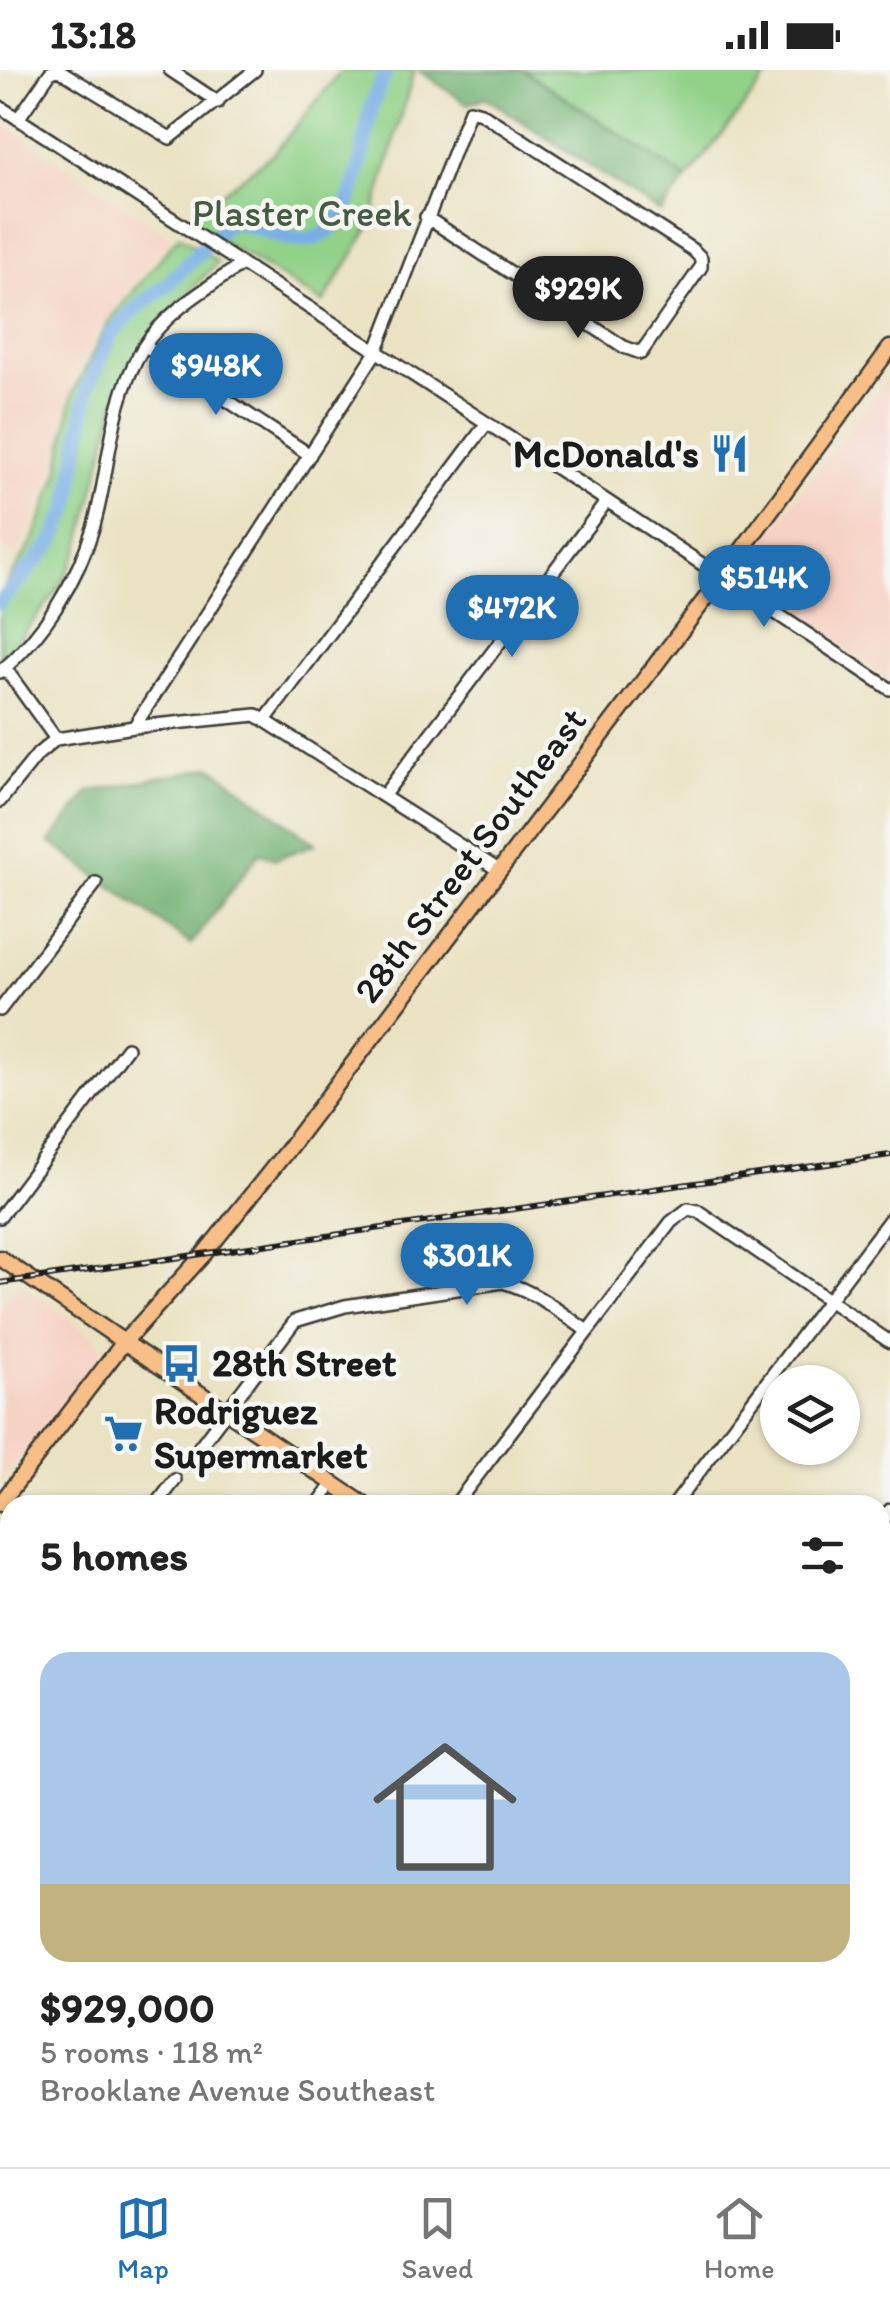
<!DOCTYPE html>
<html lang="en">
<head>
<meta charset="utf-8">
<style>
  body { margin:0; font-family:Itim,sans-serif; background:#f2f2f2; color:#222; height:100vh; display:flex; flex-direction:column; font-size:38px; white-space:nowrap }
  * { box-sizing:border-box; margin:0 }
  p { font-size:32px; color:#767676 }
  .icon { flex:none; width:55px; height:55px; fill:none; stroke:currentColor; stroke-width:2; stroke-linecap:round; stroke-linejoin:round }
  .map { position:relative; flex:1; overflow:hidden }
  .sheet { position:absolute; left:0px; top:1425px; width:890px; height:672px; display:flex; flex-direction:column; background:#fff; border-radius:30px 30px 0 0; box-shadow:0 2px 8px #0004 }
  .sheet>* { flex:none }
  .fabs { position:absolute; left:760px; top:1295px; display:grid; gap:20px }
  .fabs a { display:grid; place-items:center; width:100px; height:100px; border-radius:50%; background:#fff; box-shadow:0 2px 8px #0004; font-size:50px }
  .price { position:absolute; translate:-50% -85px; padding:0 22px; border-radius:35px; background:#1f6fb2; color:#fff; font-size:32px; line-height:65px; filter:drop-shadow(0 2px 5px #0008) }
  .price::after { content:''; position:absolute; left:50%; top:60px; width:30px; height:22px; margin-left:-15px; background:inherit; clip-path:polygon(0 0,100% 0,50% 100%) }
  .price.active { background:#222; color:#fff }
  ul { padding:0; list-style:none }
  li { display:grid; align-content:center; gap:20px; height:530px; padding:0 40px }
  li+li { border-top:2px solid #e0e0e0 }
  li span { display:grid; place-items:center; height:310px; border-radius:30px; color:#555 }
  li>.icon { margin-inline-start:auto }
  span .icon { width:180px; height:180px; fill:#fffc; stroke-width:1 }
  li b { font-size:42px }
  h2 { display:flex; justify-content:space-between; align-items:center; height:120px; padding:0 40px; font-size:42px }
  .status { display:flex; justify-content:space-between; align-items:center; height:70px; padding:0 50px; background:#fff; direction:ltr }
  .status svg { height:28px; fill:currentColor }
  .dock { display:flex; justify-content:space-around; align-items:center; height:140px; border-top:2px solid #e0e0e0; background:#fff; font-size:28px; color:#767676 }
  .dock a { display:grid; justify-items:center; gap:5px }
  .dock .active { color:#1f6fb2 }
  .map>svg:first-child { display:block }
  .built { fill:#f6d2c4 }
  .green { fill:#91d188; stroke:#567652; stroke-width:2.5 }
  .forest { fill:#74b374; stroke:#486848; stroke-width:2.5 }
  .lines { fill:none; stroke-linecap:round; stroke-linejoin:round }
  .river { stroke:#78aee6; stroke-width:15 }
  .minor-casing { stroke:#3b3a35; stroke-width:16 }
  .major-casing { stroke:#3b3a35; stroke-width:19 }
  .minor { stroke:#fff; stroke-width:11 }
  .major { stroke:#f7be87; stroke-width:14 }
  .rail-casing { stroke:#1c1c1c; stroke-width:6 }
  .rail { stroke:#f6f6f2; stroke-width:2.5; stroke-dasharray:8; stroke-linecap:butt }
  .labels { text-anchor:middle; stroke-width:9; stroke-linejoin:round; paint-order:stroke }
  .park-label { font-size:38px; fill:#455b42; stroke:#f6f6f2 }
  .poi-label { font-size:38px; font-weight:bold; fill:#1c1c1c; stroke:#f6f6f2; text-anchor:start }
  .street-label { font-size:38px; fill:#1c1c1c; stroke:#f6f6f2 }
</style>
</head>
<body>
<div class="status"><b>13:18</b><svg viewBox="0 0 49 12"><path d="M0 12V9h3v3zM5 12V6h3v6zM10 12V3h3v9zM15 12V0h3v12zM26 1h20v11H26zM47 4h2v5h-2z"/></svg></div>
<div class="map">
<svg width="890" height="2097" viewBox="0 0 890 2097">
  <rect width="100%" height="100%" fill="#f6f6f2"/>
  <filter id="ink" filterUnits="userSpaceOnUse"><feTurbulence type="fractalNoise" baseFrequency=".01" numOctaves="2"/><feDisplacementMap in="SourceGraphic" scale="20" xChannelSelector="R" yChannelSelector="G"/><feConvolveMatrix kernelMatrix="1 2 1 2 8 2 1 2 1" color-interpolation-filters="sRGB"/></filter>
  <filter id="wash" filterUnits="userSpaceOnUse"><feTurbulence type="fractalNoise" baseFrequency=".0048" numOctaves="4" result="noise"/><feDisplacementMap in="SourceGraphic" scale="40" xChannelSelector="R" yChannelSelector="G"/><feGaussianBlur stdDeviation="2.25" result="paint"/><feColorMatrix in="noise" values="0 0 0 0 0 0 0 0 0 0 0 0 0 0 0 0 0 1.4 0 .05"/><feComposite in="paint" operator="in"/></filter>
  <g filter="url(#wash)">
    <rect width="100%" height="100%" fill="#eae2c2"/>
    <path class="built" d="M0 52 171 168 138 206 95 266 73 309 50 411 16 488 0 476Z
      M890 305V609L747 510 744 496Z
      M21 1214 95 1267 102 1279 98 1289 0 1413V1235Z
      M478 1416 504 1435H464Z
      M880 1671 890 1678V1774L880 1767Z"/>
    <path class="green" d="M342 0H414L371 155 323 233 187 150 275 82Z
      M523 0H772L687 109Z
      M179 166 218 192 156 257 119 320 80 477 60 517 0 593V524L33 471 59 402 73 323 109 251Z"/>
    <path class="forest" d="M418 0H523L687 109 661 143 485 27 468 34Z
      M212 697 315 774 275 789 260 782 191 874 50 772 89 722Z"/>
    <g class="lines">
      <path class="river" d="M0 532 52 473 69 438 88 317 111 264 136 238 166 216 229 151C255 153 278 170 304 170 355 169 362 81 370 43 373 28 381 15 386 0"/>
    </g>
  </g>
  <g filter="url(#ink)">
    <g class="lines">
      <defs>
        <path id="minor" d="M59 0 170 68 255 0
          M170 0 218 32
          M0 37 607 431 890 619
          M18 49 50 3 56 0
          M145 276 310 385
          M5 598 56 669
          M0 602C44 565 78 510 94 455 111 395 109 333 143 278 166 241 207 219 242 194
          M266 649 487 353
          M134 657 376 282 470 40 481 43 693 180 701 188V197L641 283 624 277 426 147
          M384 725 607 431
          M0 731 38 684 56 669 134 657 256 645 500 801
          M0 940 96 813
          M0 1147 127 978
          M191 1388 295 1251 345 1236 503 1212C535 1221 560 1242 587 1261
          M156 1435 175 1410
          M317 1435 333 1414
          M455 1435 671 1152 688 1139 698 1141 890 1272
          M674 1435 890 1149
          M880 1454 890 1440
          M0 1642 10 1629
          M880 1740 890 1727
          M0 1822 10 1829
          M880 2014 890 2001
          M0 2040 10 2027
          M393 2088 407 2097
          M156 2097 163 2088
          M489 2097 496 2088
          M653 2097 660 2088
          M817 2097 825 2088"/>
        <path id="major" d="M0 1188 365 1435
          M0 1434 124 1272 204 1184 285 1083 722 507 890 278
          M880 1783 890 1790"/>
      </defs>
      <use href="#minor" class="minor-casing"/>
      <use href="#major" class="major-casing"/>
      <use href="#minor" class="minor"/>
      <use href="#major" class="major"/>
      <defs>
        <path id="rail" d="M0 1213 890 1085"/>
      </defs>
      <use href="#rail" class="rail-casing"/>
      <use href="#rail" class="rail"/>
    </g>
  </g>
  <defs>
    <symbol id="restaurant-bare" viewBox="-9 -9 18 18"><path d="M-5-6h1v4h1v-4h1v4h1v-4h1v5L-1.5 .5V6h-2V.5L-5-1ZM5-6V6H3V1.5H1.5Q1.5-4 5-6Z" fill="#1f6fb2" stroke="#f6f6f2" stroke-width="2.5" paint-order="stroke"/></symbol>
    <symbol id="bus-bare" viewBox="-9 -9 18 18"><path d="M-5-6H5V4H4V6H2V4H-2V6H-4V4H-5ZM-3.5-4V0h7V-4ZM-3.5 1.2v1.5H-2V1.2ZM2 1.2v1.5H3.5V1.2Z" fill="#1f6fb2" stroke="#f6f6f2" stroke-width="2.5" paint-order="stroke"/></symbol>
    <symbol id="supermarket-bare" viewBox="-9 -9 18 18"><path d="M-6-5.5h2.5l.6 2H6L4.5 2H-2.5L-4.4-4H-6ZM-1.5 3.2a1.3 1.3 0 1 0 .1 0ZM3 3.2a1.3 1.3 0 1 0 .1 0Z" fill="#1f6fb2" stroke="#f6f6f2" stroke-width="2.5" paint-order="stroke"/></symbol>
  </defs>
  <g fill-rule="evenodd">
    <use href="#restaurant-bare" x="702" y="356" width="55" height="55"/>
    <use href="#bus-bare" x="154" y="1266" width="55" height="55"/>
    <use href="#supermarket-bare" x="96" y="1336" width="55" height="55"/>
  </g>
  <g class="labels">
    <g class="park-label">
      <text x="302" y="156">Plaster Creek</text>
    </g>
    <g class="poi-label">
      <text x="699" y="397" text-anchor="end">McDonald's</text>
      <text x="212" y="1306">28th Street</text>
      <text x="154" y="1354">Rodriguez<tspan x="154" dy="44">Supermarket</tspan></text>
    </g>
    <g class="street-label">
      <text transform="translate(470 785) rotate(-53)" y="13">28th Street Southeast</text>
    </g>
  </g>
</svg>
<div class="fabs">
<a><svg class="icon" aria-label="layers" viewBox="0 0 24 24"><path d="M12 4l9 5-9 5-9-5zM3 14l9 5 9-5"/></svg></a>
</div>
<b class="price active" style="left:578px;top:271px">$929K</b>
<b class="price" style="left:216px;top:348px">$948K</b>
<b class="price" style="left:764px;top:560px">$514K</b>
<b class="price" style="left:512px;top:590px">$472K</b>
<b class="price" style="left:467px;top:1238px">$301K</b>
<section class="sheet">
<h2>5 homes<svg class="icon" aria-label="filters" viewBox="0 0 24 24"><path d="M4 7h16M4 17h16"/><circle cx="9" cy="7" r="2"/><circle cx="15" cy="17" r="2"/></svg></h2>
<ul>
<li><span style="background:linear-gradient(#a9c7e8 75%,#c2b280 0)"><svg class="icon" aria-label="home" viewBox="0 0 24 24"><path d="M3 11l9-7 9 7M6 9v11h12V9"/></svg></span><div><b>$929,000</b><p>5 rooms · 118 m²</p><p>Brooklane Avenue Southeast</p></div></li>
</ul>
</section>
</div>
<nav class="dock">
<a class="active"><svg class="icon" aria-label="map" viewBox="0 0 24 24"><path d="M3 6l6-2 6 2 6-2v14l-6 2-6-2-6 2zM9 4v14M15 6v14"/></svg>Map</a>
<a><svg class="icon" aria-label="saved" viewBox="0 0 24 24"><path d="M7 4h10v16l-5-4-5 4z"/></svg>Saved</a>
<a><svg class="icon" aria-label="home" viewBox="0 0 24 24"><path d="M3 11l9-7 9 7M6 9v11h12V9"/></svg>Home</a>
</nav>
</body>
</html>
